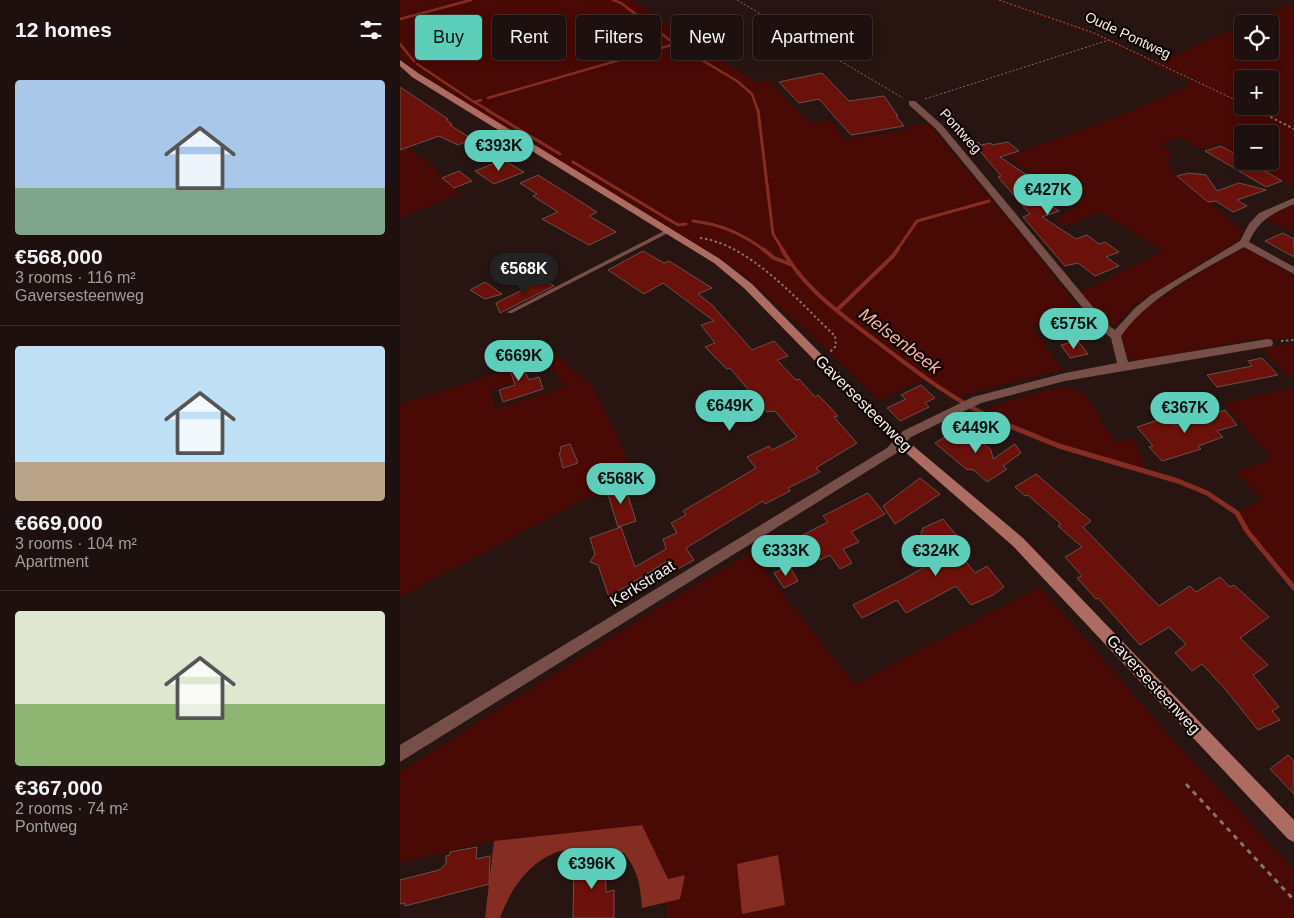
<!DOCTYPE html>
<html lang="en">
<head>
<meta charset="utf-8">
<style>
  body { margin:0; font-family:Helvetica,sans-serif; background:#261917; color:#f1f3f6; height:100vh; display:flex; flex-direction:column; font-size:19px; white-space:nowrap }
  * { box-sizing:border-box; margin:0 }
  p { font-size:16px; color:#a19d9e }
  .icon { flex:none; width:28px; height:28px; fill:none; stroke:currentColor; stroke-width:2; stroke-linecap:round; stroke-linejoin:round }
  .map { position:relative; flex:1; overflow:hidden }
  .sheet { display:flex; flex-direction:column; background:#1e100e; width:400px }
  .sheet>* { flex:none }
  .top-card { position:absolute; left:15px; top:15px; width:475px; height:45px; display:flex; gap:10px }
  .fabs { position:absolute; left:834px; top:15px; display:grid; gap:10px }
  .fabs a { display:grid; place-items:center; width:45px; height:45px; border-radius:5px; background:#1e100e; box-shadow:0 2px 12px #0003,0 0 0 1px #3c302e; font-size:25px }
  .price { position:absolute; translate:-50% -42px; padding:0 11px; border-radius:18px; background:#5dceb9; color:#111; font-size:16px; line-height:32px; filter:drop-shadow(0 1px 2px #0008) }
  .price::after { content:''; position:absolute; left:50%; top:30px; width:15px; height:11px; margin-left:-8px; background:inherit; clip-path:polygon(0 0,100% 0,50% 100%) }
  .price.active { background:#222; color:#fff }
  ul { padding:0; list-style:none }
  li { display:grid; align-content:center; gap:10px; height:265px; padding:0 15px }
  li+li { border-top:1px solid #3c302e }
  li span { display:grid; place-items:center; height:155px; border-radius:5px; color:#555 }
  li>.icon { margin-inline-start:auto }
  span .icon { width:90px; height:90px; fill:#fffc; stroke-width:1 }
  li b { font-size:21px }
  h2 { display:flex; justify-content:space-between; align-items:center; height:60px; padding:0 15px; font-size:21px }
  .chip { padding:0 18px; border-radius:5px; background:#1e100e; box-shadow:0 2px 12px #0003,0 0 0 1px #3c302e; font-size:18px; line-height:45px }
  .chip.active { background:#5dceb9; color:#111 }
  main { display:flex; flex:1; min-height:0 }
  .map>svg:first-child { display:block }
  .green { fill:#490905; fill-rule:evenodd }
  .water { fill:#852d23 }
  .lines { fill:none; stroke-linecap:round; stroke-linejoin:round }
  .stream-far3 { stroke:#852d23; stroke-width:2.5 }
  .stream-far2 { stroke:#852d23; stroke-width:3 }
  .stream-far1 { stroke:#852d23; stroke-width:4 }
  .stream { stroke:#852d23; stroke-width:5 }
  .building { fill:#69110a; stroke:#69524e }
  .path-far2 { stroke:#847370; stroke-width:1; stroke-dasharray:2 2; stroke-linecap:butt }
  .path-far1 { stroke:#847370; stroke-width:2; stroke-dasharray:2.5 2.5; stroke-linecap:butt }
  .path { stroke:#847370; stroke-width:3; stroke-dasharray:5 5; stroke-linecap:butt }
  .lane { fill:#774f49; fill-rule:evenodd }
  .street { fill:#774f49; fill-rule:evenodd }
  .secondary { fill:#ac6c62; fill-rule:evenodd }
  .labels { text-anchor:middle; stroke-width:4.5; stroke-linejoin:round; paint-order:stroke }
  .far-street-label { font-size:14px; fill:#faecea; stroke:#0b0403 }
  .street-label { font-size:16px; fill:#faecea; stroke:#0b0403 }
  .water-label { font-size:18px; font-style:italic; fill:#ffb3a6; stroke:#0b0403 }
</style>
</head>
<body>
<main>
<section class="sheet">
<h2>12 homes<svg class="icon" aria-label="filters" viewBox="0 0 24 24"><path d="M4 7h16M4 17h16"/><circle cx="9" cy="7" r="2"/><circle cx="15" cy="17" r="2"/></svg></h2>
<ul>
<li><span style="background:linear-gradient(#a9c7e8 70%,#7fa58c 0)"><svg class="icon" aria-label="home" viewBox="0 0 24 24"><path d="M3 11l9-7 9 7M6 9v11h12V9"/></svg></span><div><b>€568,000</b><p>3 rooms · 116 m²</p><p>Gaversesteenweg</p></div></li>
<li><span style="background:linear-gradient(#bfe0f5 75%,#b9a48a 0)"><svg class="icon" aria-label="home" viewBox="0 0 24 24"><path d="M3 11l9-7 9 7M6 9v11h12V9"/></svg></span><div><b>€669,000</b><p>3 rooms · 104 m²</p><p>Apartment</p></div></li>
<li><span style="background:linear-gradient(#dfe7d0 60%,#8fb573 0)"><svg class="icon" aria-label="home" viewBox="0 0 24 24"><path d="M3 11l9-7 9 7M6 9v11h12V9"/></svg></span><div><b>€367,000</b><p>2 rooms · 74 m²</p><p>Pontweg</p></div></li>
</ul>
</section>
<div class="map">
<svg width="894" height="918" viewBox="0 0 894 918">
  <rect width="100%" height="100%" fill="#281512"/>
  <path class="green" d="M0 0H232L357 83 368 80 409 123 431 120 444 139 509 130 508 126 529 124 645 264 680 310 661 314 664 319 632 326 662 370 566 394 557 400 524 378 520 384 516 382 480 401 422 345 353 283 322 259 121 139 9 66 0 56Z
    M591 0H596L684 29 797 82 799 81 759 62 842 25V51H870V24H846L894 2V187L849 161H870V134H842V157L819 144 802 150 779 137 759 144 772 154 767 164 780 179 843 231 838 241 737 303 710 328 679 294 763 251 701 212 666 226 656 219 679 206 673 200 686 194 679 188 686 184 670 175 647 184 607 157 717 117 793 84 691 34ZM842 79H870V106H842Z
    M0 142 39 170 35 173 61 193 0 218Z
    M894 204V229L889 231 866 218Z
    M844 248 854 252 894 277V338L848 340 737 361 727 357 721 336C737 305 812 266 844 248Z
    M894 344V379L884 373 862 348Z
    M147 347 191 385 218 435 235 483 187 498 0 597V404L112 369 117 381 91 390 95 409 166 387 155 372 133 359Z
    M665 386 687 396 715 443 733 438 747 472 659 446 579 413 611 400Z
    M894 388V588L847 531 837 513 862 499 837 473 872 458 824 403Z
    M350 553 455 684 640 587 774 741 894 870V918H267L266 902 280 899 284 875 268 879 242 825 94 841 0 862V772L261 606Z"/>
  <path class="water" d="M242 825 268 879 285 875 280 899 242 908C240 884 239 873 224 853 208 852 172 847 157 852 128 863 110 890 100 918H85L94 841Z
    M378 855 385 905 342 914 337 864Z"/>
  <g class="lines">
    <path class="stream-far3" d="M213 0 221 3 275 44 337 81 352 94 358 111
      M0 19 71 0
      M0 44 14 61
      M17 64 74 102 81 100
      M88 98 275 44
      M74 102 90 111"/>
    <path class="stream-far2" d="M87 110 160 154
      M358 110 373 234 383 250
      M173 162 278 225 286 224
      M293 221C320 224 343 234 364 250
      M497 250 517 221 589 201"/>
    <path class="stream-far1" d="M363 249 374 258 390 264
      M382 249C405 290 440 313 476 341 518 373 559 405 608 425
      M437 310 493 256 498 249"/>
    <path class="stream" d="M605 424 659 446 778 481 807 493 837 513 847 531 894 588"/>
  </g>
  <path class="building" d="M422 73 449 101 484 96 498 116H496L504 126 451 135 419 99 399 103 379 82Z
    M0 87 48 119 46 120 52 124 50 125 72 139 58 145 39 136 0 150Z
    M578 142 581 145 591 143 592 145 608 142 619 151 600 157 643 186 632 190 652 204H649L659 211 642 217 676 239 687 235 699 244 705 242 719 252 706 257 719 266 695 276 678 263 665 266 623 217 630 214 598 177 601 176 575 145Z
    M821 146 842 158V161H848L882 181 866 187 805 151Z
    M103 160 124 172 94 184 75 171Z
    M59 171 72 181 54 188 42 178Z
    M789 173 806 175 817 191 839 183 866 190 837 200 847 206 833 212 816 201 808 202 777 176Z
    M138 175 197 212 189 216 216 232 189 245 142 219 158 212 133 196 137 194 120 183Z
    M883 233 894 239V257L865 241Z
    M243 251 264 263 269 261 312 288 298 294 312 305 352 350 374 341 388 356 377 360 396 380 399 379 415 397 418 395 428 405 438 416 434 417 457 443 416 468 420 472 388 488 390 491 365 504 363 501 286 548 294 560 274 571 269 560 209 597 198 565 190 562 195 554 190 538 221 527 235 567 266 549 263 539 277 533 271 523 286 515 283 511 356 468 347 457 369 446 372 450 397 437 375 411 367 412 330 368 327 369 305 347 315 343 301 325 314 321 263 283 244 294 208 270Z
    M144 279 154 286 100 313 96 303Z
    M85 282 102 294 85 299 70 290Z
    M678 341 688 354 670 358 661 345Z
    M118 356 129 380 139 377 143 389 103 402 99 390 115 385 106 359Z
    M862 358 878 375 817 387 807 375 852 366 848 361Z
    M521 385 535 398 525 403 529 407 500 421 487 408 506 399 501 395Z
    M825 410 837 425 817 431 823 437 798 446 801 449 762 461 749 447 753 446 737 427 767 417 775 426Z
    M563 426 591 450 593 459 615 444 621 453 603 466 607 469 587 482 574 470 566 469 535 443Z
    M170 444 178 463 163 468 159 453 161 452 160 447Z
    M636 474 691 521 683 527 759 606 790 586 796 592 820 577 830 587 834 585 869 617 840 638 868 665 853 675 879 707 872 711 880 720 858 730 826 690 802 664 792 671 775 653 786 644 769 627 740 645 698 598 696 599 677 578 682 576 665 557 682 547 658 526 661 524 628 495 625 496 615 487Z
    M520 478 540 494 495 524 483 506Z
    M224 483 236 521 218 527 206 488Z
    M468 493 485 514 451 532 459 542 443 549 452 563 440 569 430 555 420 560 403 535 428 522 423 516Z
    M543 519 569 551 556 549 575 573 587 566 604 587 593 595 571 605 556 586 506 613 497 600 462 618 453 605 500 581 525 567 523 564 554 548 524 542 520 537 523 528Z
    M389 566 398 581 384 588 374 573Z
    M888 755 894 761V794L870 769Z
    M77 847 76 859 90 856 89 884 5 906V903L0 904V880L39 870 46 864V856L50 855V852Z
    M205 855 206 892 214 890V918H173L174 862Z"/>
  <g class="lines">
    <path class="path-far2" d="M337 0 503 98
      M599 0 694 33 842 103
      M525 99 709 40
      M849 106 860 111"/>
    <path class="path-far1" d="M857 110 894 129
      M300 238C350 244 399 302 435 336L436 346 429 353
      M881 341 894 340"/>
    <path class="path" d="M786 784 894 900"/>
    <path class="lane" d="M268 229 270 230V232L112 313H108L107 312Z"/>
    <path class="street" d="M509 101H515L542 125 708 325 715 330 735 308 751 295 840 241 849 224 859 213 894 198V204C873 213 858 220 849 242L894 267V274L844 247C802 271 750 295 721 336L728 362 868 339 872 340 873 343 872 346 665 381 581 403 511 437 495 454 0 762V745L487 448 503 431 573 397 665 373 717 363 711 338 700 329 536 129 509 105Z"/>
    <path class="secondary" d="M0 60 18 73 320 259 352 284 505 439 623 538 894 820V842L888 839 613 546 497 445 344 288 314 263 12 77 0 66Z"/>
  </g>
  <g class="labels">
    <g class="far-street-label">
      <text transform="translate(728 35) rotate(25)" y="5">Oude Pontweg</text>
      <text transform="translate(561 131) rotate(48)" y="5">Pontweg</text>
    </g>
    <g class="street-label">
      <text transform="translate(464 403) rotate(45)" y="6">Gaversesteenweg</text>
      <text transform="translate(242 583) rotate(-32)" y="6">Kerkstraat</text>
      <text transform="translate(754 684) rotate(47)" y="6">Gaversesteenweg</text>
    </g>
    <g class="water-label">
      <text transform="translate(500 341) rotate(37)" y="6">Melsenbeek</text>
    </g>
  </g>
</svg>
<div class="fabs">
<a><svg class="icon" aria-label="locate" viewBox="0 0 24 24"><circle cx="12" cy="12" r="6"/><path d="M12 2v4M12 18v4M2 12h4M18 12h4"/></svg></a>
<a>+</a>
<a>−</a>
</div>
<b class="price" style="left:99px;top:172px">€393K</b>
<b class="price" style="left:648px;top:216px">€427K</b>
<b class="price active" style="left:124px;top:295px">€568K</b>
<b class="price" style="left:674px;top:350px">€575K</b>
<b class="price" style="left:119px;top:382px">€669K</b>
<b class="price" style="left:330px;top:432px">€649K</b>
<b class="price" style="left:785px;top:434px">€367K</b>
<b class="price" style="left:576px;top:454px">€449K</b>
<b class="price" style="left:221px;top:505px">€568K</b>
<b class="price" style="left:386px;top:577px">€333K</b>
<b class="price" style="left:536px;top:577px">€324K</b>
<b class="price" style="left:192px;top:890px">€396K</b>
<div class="top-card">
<a class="chip active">Buy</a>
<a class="chip">Rent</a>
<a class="chip">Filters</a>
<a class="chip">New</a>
<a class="chip">Apartment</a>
</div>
</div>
</main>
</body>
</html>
